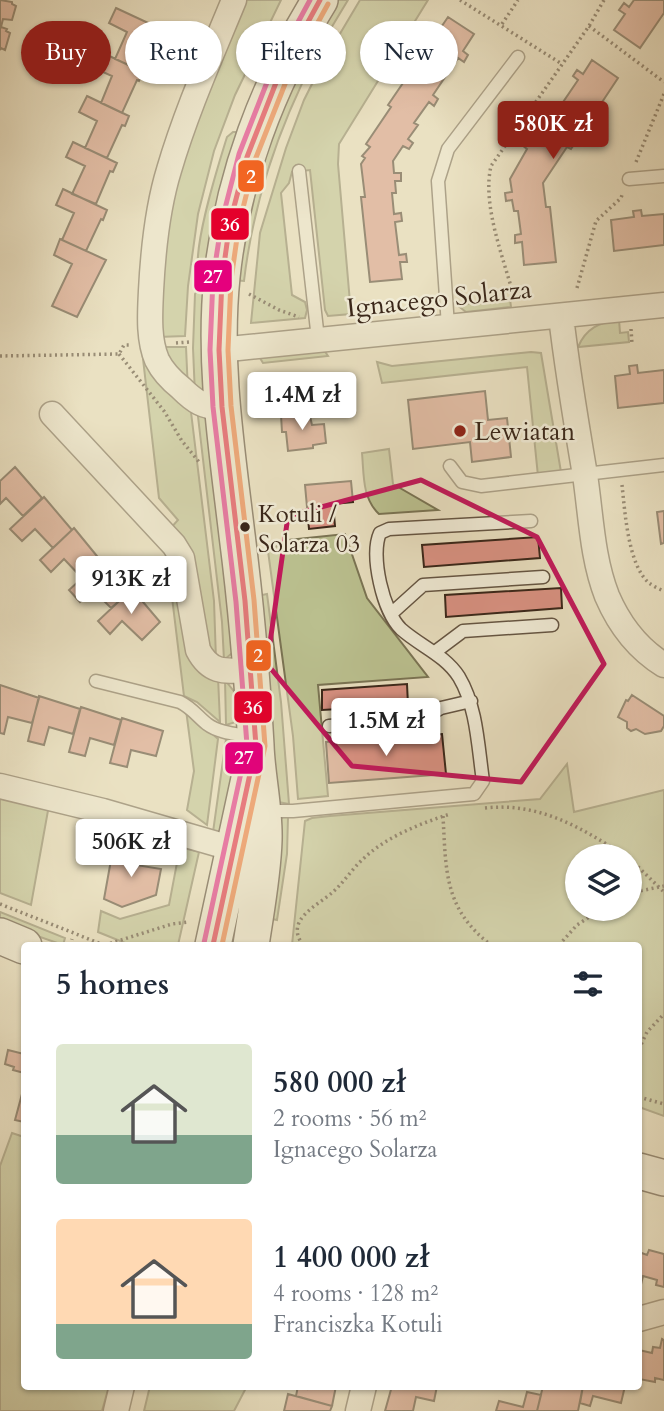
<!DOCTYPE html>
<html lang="en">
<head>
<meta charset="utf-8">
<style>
  body { margin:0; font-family:Cardo,serif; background:#f6f6f7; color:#1f2937; height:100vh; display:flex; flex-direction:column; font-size:26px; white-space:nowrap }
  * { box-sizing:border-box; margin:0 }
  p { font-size:23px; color:#747a83 }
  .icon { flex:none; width:38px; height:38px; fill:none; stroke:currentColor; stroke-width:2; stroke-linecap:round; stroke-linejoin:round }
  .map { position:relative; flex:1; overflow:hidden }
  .drawer { position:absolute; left:21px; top:942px; width:621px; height:448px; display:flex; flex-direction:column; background:#fff; border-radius:7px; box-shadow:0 2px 5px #0004 }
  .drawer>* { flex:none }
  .hud { position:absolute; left:21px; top:21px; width:623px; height:63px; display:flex; gap:14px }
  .controls { position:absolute; left:565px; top:844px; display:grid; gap:14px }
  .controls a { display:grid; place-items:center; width:77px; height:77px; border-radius:50%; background:#fff; box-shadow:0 2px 5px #0004; font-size:35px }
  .price { position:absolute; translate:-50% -60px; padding:0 16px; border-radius:7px; background:#fff; color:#222; font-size:23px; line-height:46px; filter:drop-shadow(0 2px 4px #0008) }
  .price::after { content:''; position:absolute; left:50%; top:42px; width:21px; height:16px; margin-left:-10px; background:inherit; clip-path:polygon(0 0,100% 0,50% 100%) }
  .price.on { background:#8f2418; color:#fff }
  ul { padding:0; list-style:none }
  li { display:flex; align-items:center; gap:21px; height:175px; padding:0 35px }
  li span { display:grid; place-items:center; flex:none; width:196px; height:140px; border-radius:7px; color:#555 }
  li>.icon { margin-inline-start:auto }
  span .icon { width:84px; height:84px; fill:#fffc; stroke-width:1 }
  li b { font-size:30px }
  h2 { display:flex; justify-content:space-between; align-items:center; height:84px; padding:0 35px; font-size:30px }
  .pill { padding:0 24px; border-radius:32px; background:#fff; box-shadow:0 2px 5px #0004; font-size:24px; line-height:63px }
  .pill.on { background:#8f2418; color:#fff }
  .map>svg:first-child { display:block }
  .green { fill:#bbc190; stroke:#7a7454; stroke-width:2; fill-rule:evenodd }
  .building { fill:#da9283; stroke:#392619; stroke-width:2 }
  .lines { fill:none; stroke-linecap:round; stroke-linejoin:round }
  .lane-casing { stroke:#655543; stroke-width:15 }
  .street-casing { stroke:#655543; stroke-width:27 }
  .secondary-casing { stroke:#392619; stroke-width:38 }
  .path { stroke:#392619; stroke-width:3.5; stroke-dasharray:2 3.5; stroke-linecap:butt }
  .lane { stroke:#f1ecd7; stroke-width:12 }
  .street { stroke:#f1ecd7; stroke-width:24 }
  .secondary { stroke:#f1ecd7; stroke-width:35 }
  .bus-1-casing { stroke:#f1ecd7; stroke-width:10 }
  .bus-2-casing { stroke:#f1ecd7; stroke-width:10 }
  .bus-3-casing { stroke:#f1ecd7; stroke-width:10 }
  .bus-1 { stroke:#e4002b; stroke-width:5 }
  .bus-2 { stroke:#f26522; stroke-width:5 }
  .bus-3 { stroke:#e5007d; stroke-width:5 }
  .marked { fill:none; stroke:#c2185b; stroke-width:5; stroke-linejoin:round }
  .poi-dot { fill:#8f2418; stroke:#f1ecd7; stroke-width:2.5 }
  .bus-dot { fill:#392619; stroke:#f1ecd7; stroke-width:2.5 }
  .labels { text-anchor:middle; stroke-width:5; stroke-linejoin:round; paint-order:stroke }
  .bus-label { font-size:24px; fill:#392619; stroke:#f1ecd7; text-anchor:start }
  .street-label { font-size:26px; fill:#392619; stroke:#f1ecd7 }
  .poi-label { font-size:26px; fill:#392619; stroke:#f1ecd7; text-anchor:start }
  .line-badge { stroke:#f1ecd7; stroke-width:2.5 }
  .badge-label { font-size:19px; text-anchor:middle; font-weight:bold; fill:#fff }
</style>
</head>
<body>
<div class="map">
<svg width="664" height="1411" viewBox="0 0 664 1411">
  <rect width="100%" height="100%" fill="#eae1c2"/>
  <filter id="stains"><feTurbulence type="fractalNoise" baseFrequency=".00286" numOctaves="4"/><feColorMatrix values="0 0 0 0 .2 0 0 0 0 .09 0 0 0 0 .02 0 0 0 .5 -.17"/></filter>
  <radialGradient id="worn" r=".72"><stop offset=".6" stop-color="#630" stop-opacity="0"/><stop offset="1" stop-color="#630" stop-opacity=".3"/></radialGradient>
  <path class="green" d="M238 0H281L235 95 214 151 198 214 188 286 185 336 158 337 171 191Z
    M333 0H348C294 86 256 179 244 281L233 280 261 151Z
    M360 0H428L339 144 338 164 351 314 328 316 325 310 310 170 292 172 289 183 281 193 292 295 305 302 307 310 305 318 251 323 260 233 286 148 304 100 322 64Z
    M233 132H237L211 279 200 278C189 256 219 163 227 137Z
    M198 290 210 291 211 399 195 395 193 348 195 294Z
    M510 299 511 307 466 312 457 305Z
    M619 319 620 333 628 332 629 342 578 347C586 328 599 323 619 319Z
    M159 347H186L188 391Z
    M142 350 190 404 214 601 216 660 211 657 169 530 178 520 159 498Z
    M324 350 328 356 263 363 260 358Z
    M531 352 541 353 561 472 538 476 527 367 382 383 377 362 392 366Z
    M197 408 211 418 238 648 224 660 222 622Z
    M389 449 393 484 438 510 379 514C362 498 364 475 362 453Z
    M345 534 367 598 428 677 318 685 328 796 298 799 293 736 268 551 288 540Z
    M171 589H182L218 677 220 722 197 702 184 696Z
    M267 594 281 702 289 804 278 802 261 636 262 595Z
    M225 680 236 694 239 721 226 725Z
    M186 710 218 739 207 825 187 810 194 771Z
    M226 739 232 741 236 746 225 833 213 832Z
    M567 764 574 812 664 790V1116L639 1107V945H292L305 821 312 818 330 816 540 799ZM578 856H630V908H578Z
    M0 794 49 805 31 905 0 893Z
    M283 817H288L287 854 277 920 267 918 278 822Z
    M180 847 199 852 178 945H130L98 932 101 911 120 919 169 905Z
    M0 912 65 938 63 945 0 923Z
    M12 1133 24 1137V1386H109L102 1411H0V1166Z
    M150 1386H247L234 1411H144Z"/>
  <path class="building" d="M0 0 12 2V4L16 6 12 20 3 19 1 27 7 29 6 31 10 33 5 50 1 48 0 50Z
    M634 0H664V13L640 48 614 30 625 14 619 10 624 3 629 7Z
    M116 8 159 28 154 37 152 36 137 69 115 59 127 32 109 23Z
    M448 17 474 34 463 51 468 55 464 62 458 58 433 95 438 99 434 106 429 102 414 123 418 125 408 139 413 143 409 149 403 146 393 161 394 173H401V181H395L396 193H392L394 214 401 213 402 221 395 222 399 255 406 254 407 262H400L402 279 370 282 361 197H365L361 164 365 158 362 156 370 147 366 144 391 107 388 105Z
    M101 52 143 72 139 81 137 80 122 113 101 103 112 76 94 68Z
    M592 60 618 78 571 149 567 147 543 183 546 207H550L556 262 524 265 522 242 515 243V235L521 234 518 211H514L512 200 506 201 505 193 512 192 510 179 527 149 522 145 526 138 532 142 541 129 544 131 555 114 550 111 554 104 559 108 578 80 573 76 577 70 583 74Z
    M87 96 129 116 125 126 122 125 107 158 85 148 97 121 79 112Z
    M73 142 117 163 113 172 110 171 96 204 72 194 85 166 66 157Z
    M63 189 107 210 103 220 101 219 86 251 62 240 74 213 56 205Z
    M641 210 642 216 664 214V245L614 251 611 220 634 217 633 211Z
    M60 239 106 260 77 317 52 306 72 264 54 255Z
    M637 365 638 373 664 370V403L618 408 615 376 630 374 629 366Z
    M318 374 320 394 312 395V402L308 403 309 412 281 415 278 397 282 396 280 378Z
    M485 391 488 420 507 418 511 457 472 462 470 442 413 449 408 400Z
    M309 412 312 425 324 424 326 443 313 445V448L288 451 286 432H282L281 415Z
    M15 467 42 498 23 516 6 498 0 504V481Z
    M351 481 353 502 333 504 335 526 309 529 305 485Z
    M44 497 72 530 53 548 35 529 22 541 10 529Z
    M664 511V543L661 544 657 512Z
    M74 528 101 561 82 578 64 559 51 572 40 560Z
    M538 537 540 558 424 567 422 545Z
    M103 559 131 591 111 608 93 590 80 602 69 590Z
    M561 588 562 608 446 617 445 595Z
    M132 589 160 622 142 640 122 621 110 634 98 621Z
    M407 684 408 705 322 710V690Z
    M0 685 39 698 32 723 8 717 4 734 0 733Z
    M632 695 664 716V726L661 731 645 734 636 729 631 731 627 728V722L618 717 626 700 628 701Z
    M39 696 80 709 73 734 49 727 44 745 28 741Z
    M81 707 121 720 114 745 90 738 85 756 69 752Z
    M122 718 163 731 156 756 131 750 127 767 110 763Z
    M442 734 446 774 329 783 326 742Z
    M124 843 140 845 136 865 161 869 156 895 122 907 104 899 111 860 121 862Z
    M8 1050 24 1054V1073L13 1070 14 1067 5 1064Z
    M22 1094 24 1095V1122L15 1120Z
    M649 1250 664 1254V1287L656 1285 657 1280 643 1276 639 1293V1252L647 1255Z
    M662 1339 664 1340V1380L655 1378V1382L639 1379V1350L652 1353 653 1347 660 1348Z
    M298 1386 307 1389 308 1386H336L332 1406 296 1396Z
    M392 1386H437L434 1401 416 1397 413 1411H385Z
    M543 1386 568 1389 569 1386H583L578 1411H537Z
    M583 1386H625L621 1403 593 1396 590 1406 580 1403Z
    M527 1392 541 1395 537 1411H496L499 1401 523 1407Z
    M288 1394 332 1406 330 1411H284Z"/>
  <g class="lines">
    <defs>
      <path id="lane" d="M299 171 318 339
        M629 179 664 176
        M448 326 438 181 448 149 518 57
        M450 466 462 482 481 486 664 465
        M392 613 423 585 543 577
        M435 652 463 631 552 625
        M96 681 180 702C192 708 197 716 207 724 219 733 237 734 252 737
        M329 726 421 719 441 708 471 701
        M267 811H293L474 794 483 781C478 747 477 707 459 677 445 655 420 646 401 629 383 612 370 555 380 533L389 529 531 521"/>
      <path id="street" d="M561 316C567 369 576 422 585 475 591 515 592 558 607 596 619 624 638 649 664 665
        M219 350 664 305
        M222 407C204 408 194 401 181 388 171 380 163 372 157 360 148 339 150 313 151 291 153 251 157 209 169 170 186 112 211 56 234 0
        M52 414 174 545 182 558 198 650C211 675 227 671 252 670
        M0 786 103 811 234 849
        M639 1319 664 1312
        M116 1411 122 1386
        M358 1411 364 1386"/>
      <path id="secondary" d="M0 936 24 946
        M213 945 250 774
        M251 945C256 911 263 875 264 840 265 808 257 777 256 745 252 675 246 605 237 535 227 450 213 363 222 277 232 179 268 84 320 0
        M639 1171 664 1178"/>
    </defs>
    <use href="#lane" class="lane-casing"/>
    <use href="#street" class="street-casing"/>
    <use href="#secondary" class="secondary-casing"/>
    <path class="path" d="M460 0 562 64
      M502 24 518 0
      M589 26 664 82
      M636 162 664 94
      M577 288 596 221 621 198 623 192
      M249 294 279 310 299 317
      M513 294C503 256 482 205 491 166L589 26 604 0
      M631 329 632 344
      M176 343 189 342
      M119 354 164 411 182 441 199 462
      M0 356 119 354 124 345H130
      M622 485C625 512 628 565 649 583 653 586 659 589 664 591
      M485 808C538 802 581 827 625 856
      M443 816C446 871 444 909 491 945
      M630 859 664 892
      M630 893 664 886
      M0 904 104 945
      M70 945 72 939
      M105 945 172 924 189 922
      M303 945C284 920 317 906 333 892 344 882 352 869 363 859 386 837 419 824 450 814
      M559 945 577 925 603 908
      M639 1049 647 1032 664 1014
      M639 1097 664 1104"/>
    <use href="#lane" class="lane"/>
    <use href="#street" class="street"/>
    <use href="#secondary" class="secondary"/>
    <defs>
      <path id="bus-1" d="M213 945 256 746 245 601 222 407 219 350 222 279 230 222 247 157 279 75 320 0"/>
      <path id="bus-2" d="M222 945 265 746 254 600 231 406 228 350 231 280 239 224 255 160 287 79 328 4"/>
      <path id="bus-3" d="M204 943 247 745 236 602 213 407 210 350 213 278 222 220 239 154 271 72 310 0"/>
    </defs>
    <use href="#bus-1" class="bus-1-casing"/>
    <use href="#bus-2" class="bus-2-casing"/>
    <use href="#bus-3" class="bus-3-casing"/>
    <use href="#bus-1" class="bus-1"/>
    <use href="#bus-2" class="bus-2"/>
    <use href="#bus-3" class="bus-3"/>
  </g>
  <path d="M0 0H664V1411H0ZM421 480 537 537 604 664 521 782 352 766 267 664 288 516Z" fill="#eae1c2" fill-opacity=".55" fill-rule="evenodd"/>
  <path class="marked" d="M421 480 537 537 604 664 521 782 352 766 267 664 288 516Z"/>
  <circle class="poi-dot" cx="460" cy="431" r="7"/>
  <circle class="bus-dot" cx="245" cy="527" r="6"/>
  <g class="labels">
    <g class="bus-label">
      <text x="258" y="522">Kotuli /<tspan x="258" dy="30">Solarza 03</tspan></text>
    </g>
    <g class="street-label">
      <text transform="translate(439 298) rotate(-6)" y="9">Ignacego Solarza</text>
    </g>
    <g class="poi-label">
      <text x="474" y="440">Lewiatan</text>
    </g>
  </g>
  <g class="line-badge">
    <rect x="237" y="159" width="28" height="34" rx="7" fill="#f26522"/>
    <rect x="210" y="207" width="40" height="34" rx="7" fill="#e4002b"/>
    <rect x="193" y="259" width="40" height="34" rx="7" fill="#e5007d"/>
    <rect x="245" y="639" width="27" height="33" rx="7" fill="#f26522"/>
    <rect x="233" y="690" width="40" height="34" rx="7" fill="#e4002b"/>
    <rect x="224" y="741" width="40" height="34" rx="7" fill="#e5007d"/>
  </g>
  <g class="badge-label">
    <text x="251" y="183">2</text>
    <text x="230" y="231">36</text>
    <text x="213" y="283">27</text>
    <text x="258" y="662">2</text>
    <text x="253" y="714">36</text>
    <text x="244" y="764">27</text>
  </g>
  <rect width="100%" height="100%" filter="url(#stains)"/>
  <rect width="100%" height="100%" fill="url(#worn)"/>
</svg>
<div class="controls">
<a><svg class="icon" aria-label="layers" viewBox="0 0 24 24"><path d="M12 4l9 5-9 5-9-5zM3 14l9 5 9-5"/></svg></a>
</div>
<b class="price on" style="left:553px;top:161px">580K zł</b>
<b class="price" style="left:302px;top:432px">1.4M zł</b>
<b class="price" style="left:131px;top:616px">913K zł</b>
<b class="price" style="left:386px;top:758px">1.5M zł</b>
<b class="price" style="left:131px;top:879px">506K zł</b>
<div class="hud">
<a class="pill on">Buy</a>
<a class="pill">Rent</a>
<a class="pill">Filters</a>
<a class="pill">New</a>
</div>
<section class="drawer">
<h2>5 homes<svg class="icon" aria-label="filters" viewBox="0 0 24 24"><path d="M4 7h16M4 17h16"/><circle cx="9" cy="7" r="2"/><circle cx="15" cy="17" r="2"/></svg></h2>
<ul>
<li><span style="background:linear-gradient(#dfe7d0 65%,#7fa58c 0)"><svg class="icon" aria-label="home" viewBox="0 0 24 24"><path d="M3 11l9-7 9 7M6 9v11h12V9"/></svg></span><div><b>580 000 zł</b><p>2 rooms · 56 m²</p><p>Ignacego Solarza</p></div></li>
<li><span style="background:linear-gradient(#ffd9b3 75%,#7fa58c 0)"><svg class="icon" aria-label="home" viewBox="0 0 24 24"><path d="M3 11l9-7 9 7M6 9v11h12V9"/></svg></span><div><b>1 400 000 zł</b><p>4 rooms · 128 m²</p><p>Franciszka Kotuli</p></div></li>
</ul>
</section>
</div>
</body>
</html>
